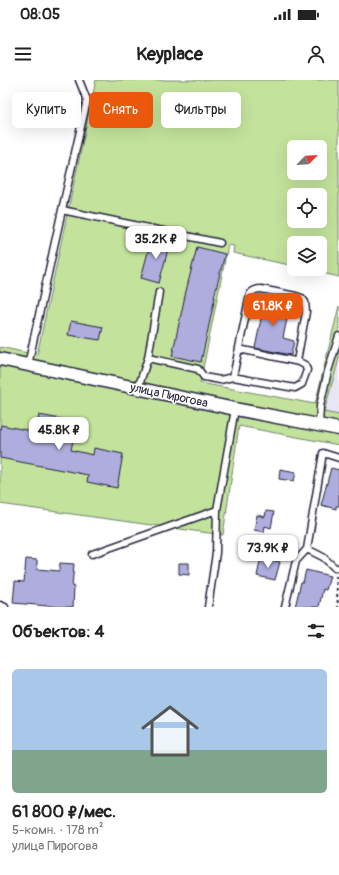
<!DOCTYPE html>
<html lang="ru">
<head>
<meta charset="utf-8">
<style>
  body { margin:0; font-family:Pangolin,sans-serif; background:#f6f6f6; color:#222; height:100vh; display:flex; flex-direction:column; font-size:15px; white-space:nowrap }
  * { box-sizing:border-box; margin:0 }
  p { font-size:13px; color:#767676 }
  .icon { flex:none; width:22px; height:22px; fill:none; stroke:currentColor; stroke-width:2; stroke-linecap:round; stroke-linejoin:round }
  .map { position:relative; height:527px; overflow:hidden }
  .details { display:flex; flex-direction:column; background:#fff; flex:1 }
  .details>* { flex:none }
  .banner { position:absolute; left:12px; top:12px; width:315px; height:36px; display:flex; gap:8px }
  .needle { width:26px; rotate:66deg }
  .buttons { position:absolute; left:287px; top:60px; display:grid; gap:8px }
  .buttons a { display:grid; place-items:center; width:40px; height:40px; border-radius:6px; background:#fff; box-shadow:0 4px 16px #0002; font-size:20px }
  .price { position:absolute; translate:-50% -34px; padding:0 9px; border-radius:8px; background:#fff; color:#222; font-size:13px; line-height:26px; filter:drop-shadow(0 1px 2px #0008) }
  .price::after { content:''; position:absolute; left:50%; top:24px; width:12px; height:9px; margin-left:-6px; background:inherit; clip-path:polygon(0 0,100% 0,50% 100%) }
  .price.on { background:#ea580c; color:#fff }
  ul { padding:0; list-style:none }
  li { display:grid; align-content:center; gap:8px; height:212px; padding:0 12px }
  li+li { border-top:1px solid #e0e0e0 }
  li span { display:grid; place-items:center; height:124px; border-radius:6px; color:#555 }
  li>.icon { margin-inline-start:auto }
  span .icon { width:72px; height:72px; fill:#fffc; stroke-width:1 }
  li b { font-size:17px }
  h2 { display:flex; justify-content:space-between; align-items:center; height:48px; padding:0 12px; font-size:17px }
  .pill { padding:0 14px; border-radius:6px; background:#fff; box-shadow:0 4px 16px #0002; font-size:14px; line-height:36px }
  .pill.on { background:#ea580c; color:#fff }
  .status { display:flex; justify-content:space-between; align-items:center; height:28px; padding:0 20px; background:#fff; direction:ltr }
  .status svg { height:11px; fill:currentColor }
  header { display:flex; justify-content:space-between; align-items:center; height:52px; padding:0 12px; background:#fff; font-size:18px; font-weight:800 }
  .map>svg:first-child { display:block }
  .built { fill:#e7e6f5 }
  .green { fill:#c3e39c; stroke:#72826c; fill-rule:evenodd }
  .building { fill:#aeadde; stroke:#22223b }
  .lines { fill:none; stroke-linecap:round; stroke-linejoin:round }
  .service-casing { stroke:#22223b; stroke-width:9 }
  .minor-casing { stroke:#22223b; stroke-width:15 }
  .path { stroke:#22223b; stroke-width:2; stroke-dasharray:3 3; stroke-linecap:butt }
  .service { stroke:#fff; stroke-width:6 }
  .minor { stroke:#fff; stroke-width:12 }
  .labels { text-anchor:middle; stroke-width:3; stroke-linejoin:round; paint-order:stroke }
  .street-label { font-size:12px; fill:#22223b; stroke:#fff }
</style>
</head>
<body>
<div class="status"><b>08:05</b><svg viewBox="0 0 49 12"><path d="M0 12V9h3v3zM5 12V6h3v6zM10 12V3h3v9zM15 12V0h3v12zM26 1h20v11H26zM47 4h2v5h-2z"/></svg></div>
<header><svg class="icon" aria-label="menu" viewBox="0 0 24 24"><path d="M4 6h16M4 12h16M4 18h16"/></svg>Keyplace<svg class="icon" aria-label="person" viewBox="0 0 24 24"><circle cx="12" cy="8" r="4"/><path d="M4 21q1-7 8-7t8 7"/></svg></header>
<div class="map">
<svg width="339" height="527" viewBox="0 0 339 527">
  <rect width="100%" height="100%" fill="#fff"/>
  <filter id="ink" filterUnits="userSpaceOnUse"><feTurbulence type="fractalNoise" baseFrequency=".025" numOctaves="2"/><feDisplacementMap in="SourceGraphic" scale="8" xChannelSelector="R" yChannelSelector="G"/><feConvolveMatrix kernelMatrix="1 2 1 2 8 2 1 2 1" color-interpolation-filters="sRGB"/></filter>
  <g filter="url(#ink)">
    <path class="built" d="M339 279V335L324 332Z"/>
    <path class="green" d="M96 0H339V197L306 189H320V163H294V186L233 173 234 166 228 165 200 303 315 324 339 226V279L324 332 339 335V365L239 346 223 455 0 424V267L37 275ZM294 67H320V93H294ZM294 115H320V141H294Z"/>
    <path class="building" d="M152 157 170 162 159 203 141 198Z
      M197 167 225 174 214 217H215L201 282 172 276 186 211Z
      M254 218 290 225 283 258 294 261 291 275 255 268 262 234 251 232Z
      M71 241 103 247 100 260 68 255Z
      M39 335 77 342 71 370 93 375 94 368 123 374 117 408 87 402 88 395 0 378V351L1 345 36 352Z
      M331 388 339 390V426H336V429L321 425Z
      M280 389 296 392 294 401 279 399Z
      M266 431 274 432 271 448 265 446 264 452 254 450 257 435 265 437Z
      M261 477 280 482 275 500 257 496Z
      M26 479 37 480V489L59 491 60 483 74 484 72 507H74L73 527H60L13 523 15 501 24 502Z
      M179 483H189V495L179 494Z
      M306 490 330 496 326 510 323 509 319 527H295L301 502H303Z"/>
    <g class="lines">
      <defs>
        <path id="service" d="M62 130 220 163
          M148 278 198 289 204 297 220 300 233 297 295 308 302 304 307 290 305 285 299 282 239 269
          M28 285 62 130 87 20 79 0
          M233 297 250 214C253 210 256 209 261 209L296 216 302 218 305 222 306 232 297 281
          M138 308 148 278 159 212
          M319 346 320 326 328 291 339 256
          M307 469 323 477 335 488H339
          M92 474 217 430
          M0 525 5 527
          M208 527 216 473 217 430 235 329
          M285 527 296 481 307 469 323 373 339 378"/>
        <path id="minor" d="M0 279 235 329 339 349"/>
      </defs>
      <use href="#service" class="service-casing"/>
      <use href="#minor" class="minor-casing"/>
      <path class="path" d="M336 496 338 527"/>
      <use href="#service" class="service"/>
      <use href="#minor" class="minor"/>
    </g>
  </g>
  <g class="labels">
    <g class="street-label">
      <text transform="translate(169 315) rotate(12)" y="4">улица Пирогова</text>
    </g>
  </g>
</svg>
<div class="buttons">
<a><svg class="needle" viewBox="-14 -14 28 28"><path d="M0-13l5 13h-10z" fill="#e53935"/><path d="M0 13l5-13h-10z" fill="#767676"/></svg></a>
<a><svg class="icon" aria-label="locate" viewBox="0 0 24 24"><circle cx="12" cy="12" r="6"/><path d="M12 2v4M12 18v4M2 12h4M18 12h4"/></svg></a>
<a><svg class="icon" aria-label="layers" viewBox="0 0 24 24"><path d="M12 4l9 5-9 5-9-5zM3 14l9 5 9-5"/></svg></a>
</div>
<b class="price" style="left:156px;top:180px">35.2K ₽</b>
<b class="price on" style="left:273px;top:247px">61.8K ₽</b>
<b class="price" style="left:59px;top:371px">45.8K ₽</b>
<b class="price" style="left:268px;top:489px">73.9K ₽</b>
<div class="banner">
<a class="pill">Купить</a>
<a class="pill on">Снять</a>
<a class="pill">Фильтры</a>
</div>
</div>
<section class="details">
<h2>Объектов: 4<svg class="icon" aria-label="filters" viewBox="0 0 24 24"><path d="M4 7h16M4 17h16"/><circle cx="9" cy="7" r="2"/><circle cx="15" cy="17" r="2"/></svg></h2>
<ul>
<li><span style="background:linear-gradient(#a9c7e8 65%,#7fa58c 0)"><svg class="icon" aria-label="home" viewBox="0 0 24 24"><path d="M3 11l9-7 9 7M6 9v11h12V9"/></svg></span><div><b>61 800 ₽/мес.</b><p>5-комн. · 178 m²</p><p>улица Пирогова</p></div></li>
</ul>
</section>
</body>
</html>
